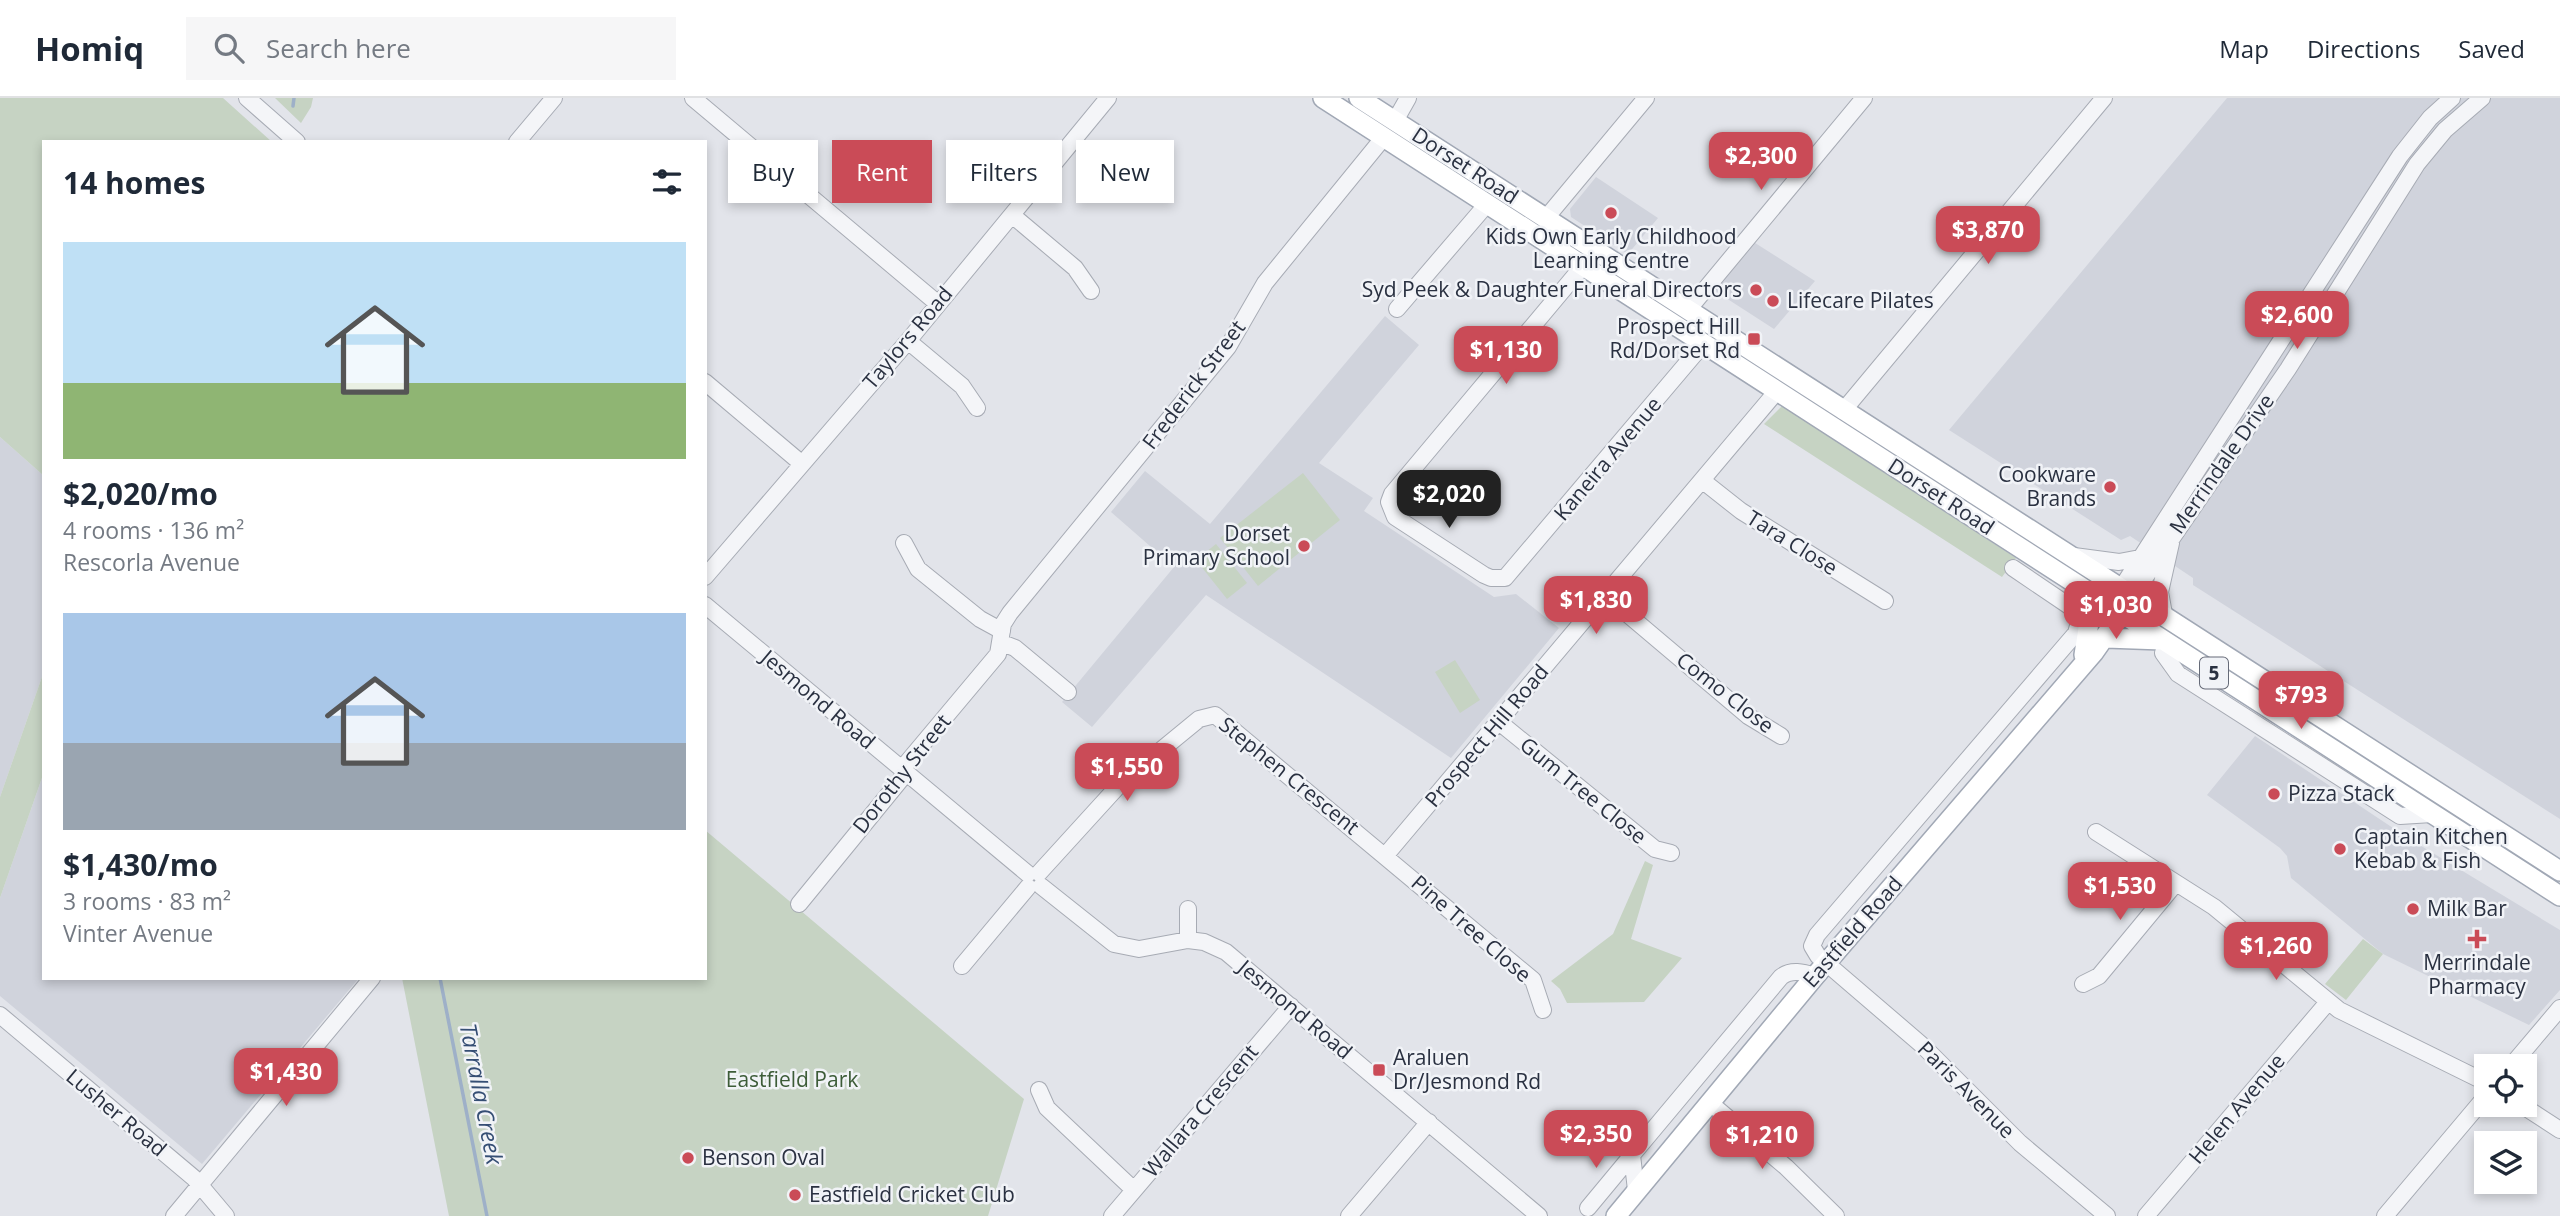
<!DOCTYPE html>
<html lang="en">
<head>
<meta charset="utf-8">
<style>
  body { margin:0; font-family:"Open Sans",sans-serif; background:#f6f6f7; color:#1f2937; height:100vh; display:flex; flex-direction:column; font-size:26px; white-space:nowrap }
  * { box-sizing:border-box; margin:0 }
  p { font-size:23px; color:#747a83 }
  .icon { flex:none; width:38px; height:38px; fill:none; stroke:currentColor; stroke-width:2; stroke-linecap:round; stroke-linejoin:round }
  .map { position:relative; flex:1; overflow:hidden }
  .drawer { position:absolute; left:42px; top:42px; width:665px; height:840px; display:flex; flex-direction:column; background:#fff; border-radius:0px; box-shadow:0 4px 10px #0003 }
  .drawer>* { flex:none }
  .banner { position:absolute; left:728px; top:42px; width:665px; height:63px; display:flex; gap:14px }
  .tools { position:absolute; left:2474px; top:956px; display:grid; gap:14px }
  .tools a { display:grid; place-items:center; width:63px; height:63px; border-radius:0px; background:#fff; box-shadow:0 4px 10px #0003; font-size:35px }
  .price { position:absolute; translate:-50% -60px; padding:0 16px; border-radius:14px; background:#ca4b57; color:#fff; font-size:23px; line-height:46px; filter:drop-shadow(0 2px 4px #0008) }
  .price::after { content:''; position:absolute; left:50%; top:42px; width:21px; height:16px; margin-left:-10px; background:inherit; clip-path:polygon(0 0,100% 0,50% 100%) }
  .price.on { background:#222; color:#fff }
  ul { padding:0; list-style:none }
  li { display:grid; align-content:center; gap:14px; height:371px; padding:0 21px }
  li span { display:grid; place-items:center; height:217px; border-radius:0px; color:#555 }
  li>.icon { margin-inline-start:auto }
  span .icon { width:126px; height:126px; fill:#fffc; stroke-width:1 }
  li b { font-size:30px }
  h2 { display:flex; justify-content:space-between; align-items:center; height:84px; padding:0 21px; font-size:30px }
  .pill { padding:0 24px; border-radius:0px; background:#fff; box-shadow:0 4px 10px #0003; font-size:24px; line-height:63px }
  .pill.on { background:#ca4b57; color:#fff }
  header { display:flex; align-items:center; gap:42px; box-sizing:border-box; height:98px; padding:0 35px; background:#fff; border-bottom:2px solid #e0e1e3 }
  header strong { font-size:33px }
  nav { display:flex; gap:38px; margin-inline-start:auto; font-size:24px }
  .search { width:490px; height:63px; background:#f6f6f7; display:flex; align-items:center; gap:18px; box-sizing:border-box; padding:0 24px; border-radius:0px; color:#747a83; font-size:26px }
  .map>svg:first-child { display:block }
  .built { fill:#d0d3dc }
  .green { fill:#c6d3c3 }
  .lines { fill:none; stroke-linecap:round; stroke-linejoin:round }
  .stream { stroke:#9eb0c8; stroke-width:3.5 }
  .minor-casing { stroke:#a7abb4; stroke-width:18 }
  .major-casing { stroke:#a1a8b5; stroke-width:22 }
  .minor { stroke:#f4f5f8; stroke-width:16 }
  .major { stroke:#fff; stroke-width:19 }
  .poi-dot { fill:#ca4b57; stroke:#f1f3f7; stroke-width:2.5 }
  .labels { text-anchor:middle; stroke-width:5; stroke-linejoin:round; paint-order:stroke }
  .shield { fill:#f1f3f7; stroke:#666b78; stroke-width:2 }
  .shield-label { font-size:19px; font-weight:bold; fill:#2a3141 }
  .street-label { font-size:21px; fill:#2a3141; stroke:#f1f3f7 }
  .poi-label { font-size:21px; fill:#2a3141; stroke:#f1f3f7; text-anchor:start }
  .park-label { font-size:21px; fill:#3d5c38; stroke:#f1f3f7 }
  .water-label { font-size:23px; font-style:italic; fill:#354e74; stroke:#f1f3f7 }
</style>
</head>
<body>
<header>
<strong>Homiq</strong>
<div class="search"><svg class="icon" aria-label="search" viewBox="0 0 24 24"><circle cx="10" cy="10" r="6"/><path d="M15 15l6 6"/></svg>Search here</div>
<nav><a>Map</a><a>Directions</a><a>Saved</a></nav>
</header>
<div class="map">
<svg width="2560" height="1118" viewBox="0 0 2560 1118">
  <rect width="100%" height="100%" fill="#e2e4ea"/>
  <path class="built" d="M2227 0H2560V721L2193 487V480L2130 438 2121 442 1949 332Z
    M1596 79 1658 120 1628 156 1571 119 1570 111Z
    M1752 143 1815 183 1774 231 1712 191Z
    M1385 218 1419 247 1319 365 1373 400 1364 413 1494 499 1516 496 1559 530 1451 660 1206 497 1092 629 1062 604 1174 469 1111 414 1145 373 1210 426Z
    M0 339 44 378V573L0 699Z
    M2255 638 2408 740 2560 832V892L2529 927 2383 856 2291 780 2287 758 2280 750 2207 697Z
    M44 674V880H359L202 1066 0 898V800Z"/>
  <path class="green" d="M0 0H223L272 44H44V378L0 339Z
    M275 0H313L311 9 301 25Z
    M1782 308 2016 460 2002 479 1764 326Z
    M1303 375 1340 422 1258 488 1220 440Z
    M1216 446 1247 485 1227 501 1196 462Z
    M1455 562 1480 602 1460 615 1435 574Z
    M44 573V674L0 800V699Z
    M705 732 1024 1001 988 1118H449L402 880H705Z
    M1645 763 1653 767 1631 841 1682 860 1644 904 1567 905 1560 891 1551 883 1613 836Z
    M2363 841 2383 856 2346 902 2325 886Z"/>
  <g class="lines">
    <path class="stream" d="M293 8 294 0
      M440 880 487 1118"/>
    <defs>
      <path id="minor" d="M247 0 297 44
        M693 0 937 205
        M1395 23 1408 0
        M517 44 554 0
        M1012 117 1075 170 1091 193
        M1546 120 1646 0
        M1583 168 1392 396 1389 404 1395 419 1484 477 1491 480H1505L1704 245
        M1397 211 1487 106
        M1688 212 1864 0
        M908 243 962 288 977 310
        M705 284 801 365
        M1843 313 2104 0
        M1703 383 1741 413 1885 503
        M904 445 918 471 980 521 1002 533
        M2074 458 2119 464 2140 460
        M2013 470 2078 514 2080 521 2076 535 1817 837 1812 848 1818 858 1923 948 2020 1045 2107 1118
        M705 479 908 243 1108 0
        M2122 489 2400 58 2430 20 2452 0
        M2133 497 2288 271 2417 66 2445 32 2482 0
        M1606 498 1748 618 1781 638
        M705 507 1028 776
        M2164 516 2160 494 2171 445
        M2167 544 2163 555 2178 576 2400 718 2432 716
        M1002 545 1015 550 1068 594
        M1499 624 1655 751 1671 755
        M2096 734 2214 809 2339 912 2487 985
        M1385 758 1777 293
        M1039 775 1121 685 1199 621 1215 617 1533 882 1543 912
        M1041 788 1114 846 1139 851 1188 842 1204 844 1226 854 1539 1118
        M799 806 902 680 905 667 998 556 1003 526 1010 515 1228 249 1265 185 1384 39
        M1188 842V811
        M962 868 1028 789
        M2083 886 2099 878 2176 785
        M0 917 194 1080 226 1118
        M2511 968 2560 910
        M1039 992 1047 1010 1134 1092
        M1709 1004 1786 1069 1836 1118
        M2520 1006 2560 1032
        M1636 1092 1632 1057 1781 879C1791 871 1803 874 1815 878
        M1588 1110 1632 1057
        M174 1118 372 880
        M1112 1118 1291 908
        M1349 1118 1429 1024
        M2146 1118 2328 904
        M2385 1118 2487 997"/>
      <path id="major" d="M1323 0 2560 798
        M1359 0 2560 773
        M2106 540 2162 542
        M2084 557 2093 498
        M1616 1118 1815 878 2094 554 2129 504"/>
    </defs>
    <use href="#minor" class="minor-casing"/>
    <use href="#major" class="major-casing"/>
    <use href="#minor" class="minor"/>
    <use href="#major" class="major"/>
  </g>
  <g class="poi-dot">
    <circle cx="1611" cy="115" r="7"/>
    <circle cx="1756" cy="192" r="7"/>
    <circle cx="1773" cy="203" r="7"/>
    <rect x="1747" y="234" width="14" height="14" rx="3.5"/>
    <circle cx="2110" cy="389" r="7"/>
    <circle cx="1304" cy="448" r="7"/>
    <circle cx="2274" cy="696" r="7"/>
    <circle cx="2340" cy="751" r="7"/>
    <circle cx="2413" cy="811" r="7"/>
    <path d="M2473.5 830.5h7v7h7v7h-7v7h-7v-7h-7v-7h7z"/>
    <rect x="1372" y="965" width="14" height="14" rx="3.5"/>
    <circle cx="688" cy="1060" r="7"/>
    <circle cx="795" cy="1097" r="7"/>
  </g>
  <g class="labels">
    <rect class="shield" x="2200" y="559.5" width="28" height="31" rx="5"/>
    <g class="shield-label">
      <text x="2214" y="582">5</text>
    </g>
    <g class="street-label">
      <text transform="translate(1465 68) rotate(33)" y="7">Dorset Road</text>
      <text transform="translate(908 240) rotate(-50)" y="7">Taylors Road</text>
      <text transform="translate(1194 287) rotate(-53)" y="7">Frederick Street</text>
      <text transform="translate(1608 361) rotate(-50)" y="7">Kaneira Avenue</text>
      <text transform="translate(2222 366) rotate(-55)" y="7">Merrindale Drive</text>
      <text transform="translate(1941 399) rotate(33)" y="7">Dorset Road</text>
      <text transform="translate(1792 445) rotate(32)" y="7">Tara Close</text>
      <text transform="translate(1725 595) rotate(38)" y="7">Como Close</text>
      <text transform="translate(818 602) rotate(40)" y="7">Jesmond Road</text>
      <text transform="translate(1487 638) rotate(-50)" y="7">Prospect Hill Road</text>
      <text transform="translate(902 676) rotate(-52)" y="7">Dorothy Street</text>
      <text transform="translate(1289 678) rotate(39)" y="7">Stephen Crescent</text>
      <text transform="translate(1583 693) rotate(39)" y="7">Gum Tree Close</text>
      <text transform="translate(1471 831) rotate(41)" y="7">Pine Tree Close</text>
      <text transform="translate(1853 834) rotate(-49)" y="7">Eastfield Road</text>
      <text transform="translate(1295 912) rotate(40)" y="7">Jesmond Road</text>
      <text transform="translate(1966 992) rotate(45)" y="7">Paris Avenue</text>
      <text transform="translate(2237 1011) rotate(-50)" y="7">Helen Avenue</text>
      <text transform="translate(1201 1013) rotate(-50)" y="7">Wallara Crescent</text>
      <text transform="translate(116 1015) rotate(40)" y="7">Lusher Road</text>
    </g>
    <g class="poi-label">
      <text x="1611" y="146" text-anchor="middle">Kids Own Early Childhood<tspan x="1611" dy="24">Learning Centre</tspan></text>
      <text x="1742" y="199" text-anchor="end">Syd Peek &amp; Daughter Funeral Directors</text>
      <text x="1787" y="210">Lifecare Pilates</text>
      <text x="1740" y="236" text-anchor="end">Prospect Hill<tspan x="1740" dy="24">Rd/Dorset Rd</tspan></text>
      <text x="2096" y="384" text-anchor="end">Cookware<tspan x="2096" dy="24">Brands</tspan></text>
      <text x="1290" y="443" text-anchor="end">Dorset<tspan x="1290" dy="24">Primary School</tspan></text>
      <text x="2288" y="703">Pizza Stack</text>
      <text x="2354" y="746">Captain Kitchen<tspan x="2354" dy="24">Kebab &amp; Fish</tspan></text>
      <text x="2427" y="818">Milk Bar</text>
      <text x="2477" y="872" text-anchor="middle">Merrindale<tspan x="2477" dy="24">Pharmacy</tspan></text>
      <text x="1393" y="967">Araluen<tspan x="1393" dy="24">Dr/Jesmond Rd</tspan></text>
      <text x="702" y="1067">Benson Oval</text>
      <text x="809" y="1104">Eastfield Cricket Club</text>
    </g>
    <g class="park-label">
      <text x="792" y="989">Eastfield Park</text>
    </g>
    <g class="water-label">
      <text transform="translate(481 996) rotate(79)" y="8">Tarralla Creek</text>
    </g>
  </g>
</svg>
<div class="tools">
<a><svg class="icon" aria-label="locate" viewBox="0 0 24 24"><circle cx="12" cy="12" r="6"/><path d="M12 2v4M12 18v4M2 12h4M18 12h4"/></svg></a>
<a><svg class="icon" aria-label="layers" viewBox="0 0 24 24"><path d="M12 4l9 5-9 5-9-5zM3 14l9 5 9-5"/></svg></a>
</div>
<b class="price" style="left:1761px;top:94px">$2,300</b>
<b class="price" style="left:1988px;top:168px">$3,870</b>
<b class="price" style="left:2297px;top:253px">$2,600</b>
<b class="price" style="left:1506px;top:288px">$1,130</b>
<b class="price on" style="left:1449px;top:432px">$2,020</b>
<b class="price" style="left:1596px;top:538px">$1,830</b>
<b class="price" style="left:2116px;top:543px">$1,030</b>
<b class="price" style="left:2301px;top:633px">$793</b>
<b class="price" style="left:1127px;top:705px">$1,550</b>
<b class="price" style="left:2120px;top:824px">$1,530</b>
<b class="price" style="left:2276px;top:884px">$1,260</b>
<b class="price" style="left:286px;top:1010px">$1,430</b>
<b class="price" style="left:1596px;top:1072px">$2,350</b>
<b class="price" style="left:1762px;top:1073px">$1,210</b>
<div class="banner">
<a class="pill">Buy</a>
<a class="pill on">Rent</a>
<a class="pill">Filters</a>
<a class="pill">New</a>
</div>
<section class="drawer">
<h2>14 homes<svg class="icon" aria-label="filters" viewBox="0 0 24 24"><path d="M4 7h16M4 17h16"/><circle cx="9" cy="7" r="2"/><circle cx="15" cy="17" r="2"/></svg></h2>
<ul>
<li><span style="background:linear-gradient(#bfe0f5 65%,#8fb573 0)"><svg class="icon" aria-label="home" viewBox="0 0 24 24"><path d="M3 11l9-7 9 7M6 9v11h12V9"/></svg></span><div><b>$2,020/mo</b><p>4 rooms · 136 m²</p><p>Rescorla Avenue</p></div></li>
<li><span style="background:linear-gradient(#a9c7e8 60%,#9aa5b1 0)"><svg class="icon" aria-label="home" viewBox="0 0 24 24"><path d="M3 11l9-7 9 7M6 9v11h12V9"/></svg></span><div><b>$1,430/mo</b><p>3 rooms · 83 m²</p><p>Vinter Avenue</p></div></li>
</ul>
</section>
</div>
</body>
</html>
